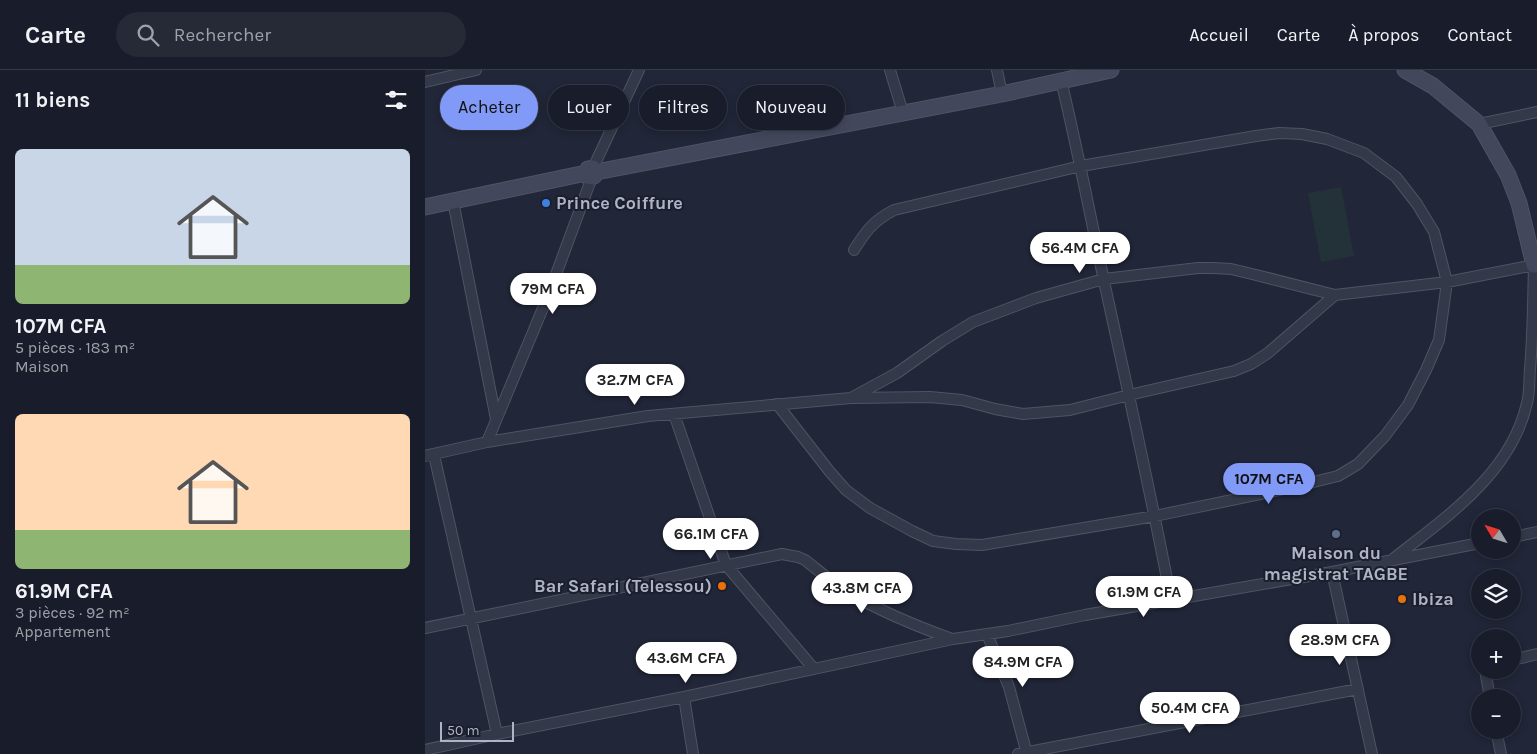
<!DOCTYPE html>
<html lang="fr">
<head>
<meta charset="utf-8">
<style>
  body { margin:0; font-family:Karla,sans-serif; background:#262936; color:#f1f3f6; height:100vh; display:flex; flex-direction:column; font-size:19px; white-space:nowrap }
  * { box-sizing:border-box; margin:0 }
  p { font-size:16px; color:#9fa1a8 }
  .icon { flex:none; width:28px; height:28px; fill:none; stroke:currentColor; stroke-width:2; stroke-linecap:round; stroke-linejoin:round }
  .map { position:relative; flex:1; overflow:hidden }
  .drawer { display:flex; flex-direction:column; background:#191c2a; width:425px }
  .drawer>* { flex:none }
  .guide { position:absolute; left:15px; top:15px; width:475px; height:45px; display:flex; gap:10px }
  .needle { width:32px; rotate:308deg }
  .buttons { position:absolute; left:1046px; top:439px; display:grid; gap:10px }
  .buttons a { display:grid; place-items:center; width:50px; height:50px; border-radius:50%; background:#191c2a; box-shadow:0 2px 8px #0003,0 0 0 1px #373a47; font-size:25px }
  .scale { position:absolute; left:15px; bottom:12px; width:74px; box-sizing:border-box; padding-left:5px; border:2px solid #afb3c5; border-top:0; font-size:14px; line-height:18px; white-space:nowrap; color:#afb3c5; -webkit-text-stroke:4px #1a1e2d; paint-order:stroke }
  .price { position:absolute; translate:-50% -42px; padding:0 11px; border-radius:18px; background:#fff; color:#222; font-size:16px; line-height:32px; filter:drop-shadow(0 1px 2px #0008) }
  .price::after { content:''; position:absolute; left:50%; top:30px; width:15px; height:11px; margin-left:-8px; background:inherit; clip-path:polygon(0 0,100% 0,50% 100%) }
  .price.current { background:#8199f7; color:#111 }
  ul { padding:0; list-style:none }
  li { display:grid; align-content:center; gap:10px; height:265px; padding:0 15px }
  li span { display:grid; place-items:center; height:155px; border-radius:8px; color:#555 }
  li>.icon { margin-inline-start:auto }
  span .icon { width:90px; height:90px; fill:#fffc; stroke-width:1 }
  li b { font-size:21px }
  h2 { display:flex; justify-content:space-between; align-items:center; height:60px; padding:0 15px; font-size:21px }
  .pill { padding:0 18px; border-radius:22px; background:#191c2a; box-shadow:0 2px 8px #0003,0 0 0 1px #373a47; font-size:18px; line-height:45px }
  .pill.current { background:#8199f7; color:#111 }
  header { display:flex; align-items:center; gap:30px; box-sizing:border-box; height:70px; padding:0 25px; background:#191c2a; border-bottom:1px solid #373a47 }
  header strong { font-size:24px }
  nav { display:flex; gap:28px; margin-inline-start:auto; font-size:18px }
  .search { width:350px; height:45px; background:#262936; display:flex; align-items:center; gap:12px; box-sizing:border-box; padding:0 18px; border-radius:28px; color:#9fa1a8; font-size:19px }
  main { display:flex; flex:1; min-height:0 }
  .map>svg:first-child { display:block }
  .green { fill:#233239 }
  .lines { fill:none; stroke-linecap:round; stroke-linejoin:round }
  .street-casing { stroke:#4f5363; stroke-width:12 }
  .secondary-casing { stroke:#4f5363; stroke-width:17 }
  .street { stroke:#343949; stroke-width:10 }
  .secondary { stroke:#42475c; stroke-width:15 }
  .shop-dot { fill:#3f7fe0; stroke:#1a1e2d; stroke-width:2 }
  .service-dot { fill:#5c6f8a; stroke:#1a1e2d; stroke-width:2 }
  .food-dot { fill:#e8710a; stroke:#1a1e2d; stroke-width:2 }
  .labels { text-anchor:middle; stroke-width:4; stroke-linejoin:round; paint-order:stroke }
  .poi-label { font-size:18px; font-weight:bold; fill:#afb3c5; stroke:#1a1e2d; text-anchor:start }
</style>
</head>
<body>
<header>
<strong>Carte</strong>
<div class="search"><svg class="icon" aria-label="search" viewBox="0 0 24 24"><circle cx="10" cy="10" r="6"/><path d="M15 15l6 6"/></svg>Rechercher</div>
<nav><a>Accueil</a><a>Carte</a><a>À propos</a><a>Contact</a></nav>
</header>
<main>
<section class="drawer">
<h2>11 biens<svg class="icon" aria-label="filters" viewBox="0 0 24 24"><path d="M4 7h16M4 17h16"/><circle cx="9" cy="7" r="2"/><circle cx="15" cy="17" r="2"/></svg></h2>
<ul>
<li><span style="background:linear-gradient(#c9d6e8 75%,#8fb573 0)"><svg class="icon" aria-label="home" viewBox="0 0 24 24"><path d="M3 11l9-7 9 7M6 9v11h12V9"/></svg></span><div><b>107M CFA</b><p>5 pièces · 183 m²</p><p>Maison</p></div></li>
<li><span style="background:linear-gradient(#ffd9b3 75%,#8fb573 0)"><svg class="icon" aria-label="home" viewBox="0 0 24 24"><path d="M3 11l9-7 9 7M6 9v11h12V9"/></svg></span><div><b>61.9M CFA</b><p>3 pièces · 92 m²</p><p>Appartement</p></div></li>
</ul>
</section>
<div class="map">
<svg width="1112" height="684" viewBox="0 0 1112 684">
  <rect width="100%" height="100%" fill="#212638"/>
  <path class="green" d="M916 117 929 186 896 192 883 123Z"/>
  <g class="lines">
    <defs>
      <path id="street" d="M465 0 478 43
        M572 0 577 24
        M636 10C652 77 665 144 679 211 702 317 726 423 746 530
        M0 12 51 0
        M1054 54 1112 42
        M168 98 214 0
        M28 131 71 349
        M426 328 472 303 517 271 548 252 611 228 679 209 773 198H789L806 199 827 204 910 225 1022 212 1109 195C1108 230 1108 264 1105 299 1104 310 1105 322 1102 333 1086 404 1021 447 968 489
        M352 334 405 402 421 420 445 438 487 461 508 471 531 474 557 475 730 446 864 418 913 406 933 394 960 366 983 335 1001 300 1014 270 1022 212 1009 162 992 134 971 107 939 83 902 69 877 64 854 63 831 66 656 96 469 140C448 151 441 161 429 180
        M249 344 301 495 389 599
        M62 372 123 226 167 107
        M9 385 72 664
        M0 386 62 372 223 346 426 328 505 327 537 330 570 339 598 344 645 340 704 325 809 301 826 294 843 283 910 225
        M1088 467 1112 462
        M907 502 947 684
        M0 558 357 484 373 487 380 490C394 501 408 513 424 523 457 542 491 556 527 569
        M562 564 584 617 602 684
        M1088 590 1112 584
        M1060 600 1065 628
        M259 627 268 684
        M1071 660 1076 684
        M0 680 72 664 259 627 528 569 583 561 660 545 907 502 1055 473
        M593 684 933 619"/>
      <path id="secondary" d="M980 0 1008 16 1054 54 1083 105 1094 133 1109 195H1112
        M171 102 168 98 163 99 161 103 162 106 167 107 169 106 171 102 577 24 686 0
        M0 137 161 103"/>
    </defs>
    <use href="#street" class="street-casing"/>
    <use href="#secondary" class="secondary-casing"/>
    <use href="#street" class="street"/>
    <use href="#secondary" class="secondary"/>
  </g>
  <circle class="shop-dot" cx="121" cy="133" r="5"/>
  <circle class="service-dot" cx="911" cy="464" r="5"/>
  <g class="food-dot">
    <circle cx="297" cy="516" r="5"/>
    <circle cx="977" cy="529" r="5"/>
  </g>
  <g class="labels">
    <g class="poi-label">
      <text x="131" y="139">Prince Coiffure</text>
      <text x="911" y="489" text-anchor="middle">Maison du<tspan x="911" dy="21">magistrat TAGBE</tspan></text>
      <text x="287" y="522" text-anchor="end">Bar Safari (Telessou)</text>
      <text x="987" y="535">Ibiza</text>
    </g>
  </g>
</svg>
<div class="buttons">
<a><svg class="needle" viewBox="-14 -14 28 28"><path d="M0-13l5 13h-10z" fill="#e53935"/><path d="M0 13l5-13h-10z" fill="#9fa1a8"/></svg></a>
<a><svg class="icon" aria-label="layers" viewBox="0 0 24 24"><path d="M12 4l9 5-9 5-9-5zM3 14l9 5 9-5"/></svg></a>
<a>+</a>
<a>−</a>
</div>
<div class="scale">50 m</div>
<b class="price" style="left:655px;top:204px">56.4M CFA</b>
<b class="price" style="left:128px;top:245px">79M CFA</b>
<b class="price" style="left:210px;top:336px">32.7M CFA</b>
<b class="price current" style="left:844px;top:435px">107M CFA</b>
<b class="price" style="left:286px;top:490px">66.1M CFA</b>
<b class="price" style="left:437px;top:544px">43.8M CFA</b>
<b class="price" style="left:719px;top:548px">61.9M CFA</b>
<b class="price" style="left:915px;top:596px">28.9M CFA</b>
<b class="price" style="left:261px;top:614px">43.6M CFA</b>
<b class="price" style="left:598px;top:618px">84.9M CFA</b>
<b class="price" style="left:765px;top:664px">50.4M CFA</b>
<div class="guide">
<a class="pill current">Acheter</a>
<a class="pill">Louer</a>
<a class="pill">Filtres</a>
<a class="pill">Nouveau</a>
</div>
</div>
</main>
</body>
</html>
